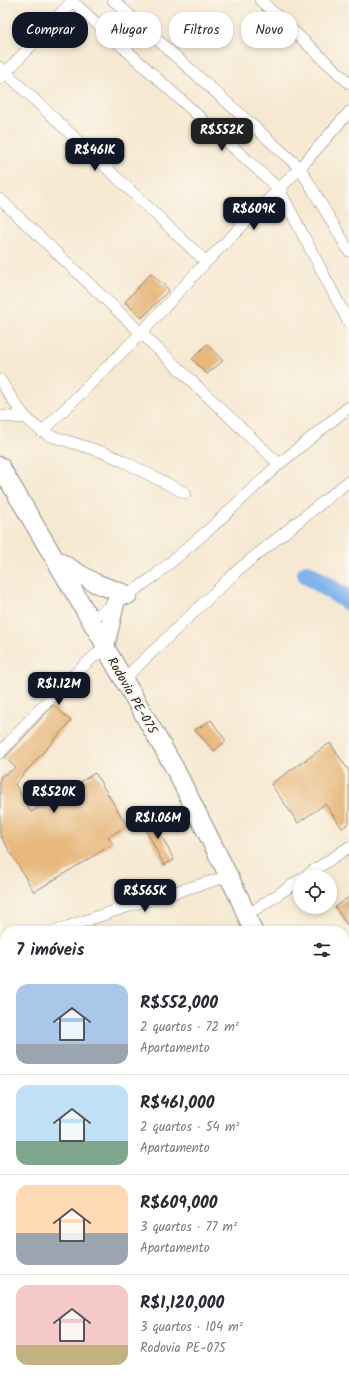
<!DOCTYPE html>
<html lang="pt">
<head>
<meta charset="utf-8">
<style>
  body { margin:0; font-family:Kalam,sans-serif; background:#f7f7f7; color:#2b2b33; height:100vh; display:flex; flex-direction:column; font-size:15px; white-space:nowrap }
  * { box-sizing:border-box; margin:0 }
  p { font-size:13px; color:#7c7c81 }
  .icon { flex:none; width:22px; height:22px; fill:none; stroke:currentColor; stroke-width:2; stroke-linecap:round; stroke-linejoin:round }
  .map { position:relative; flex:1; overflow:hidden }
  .side { position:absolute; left:0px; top:926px; width:349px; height:456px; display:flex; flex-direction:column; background:#fff; border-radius:16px 16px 0 0; box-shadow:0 2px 6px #0003 }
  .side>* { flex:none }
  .banner { position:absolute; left:12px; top:12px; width:325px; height:36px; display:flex; gap:8px }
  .tools { position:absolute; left:293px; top:870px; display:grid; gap:8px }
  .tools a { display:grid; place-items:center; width:44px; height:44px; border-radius:50%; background:#fff; box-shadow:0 2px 6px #0003; font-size:20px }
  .price { position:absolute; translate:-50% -34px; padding:0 9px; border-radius:8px; background:#111827; color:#fff; font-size:13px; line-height:26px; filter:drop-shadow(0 1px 2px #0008) }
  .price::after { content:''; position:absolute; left:50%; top:24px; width:12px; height:9px; margin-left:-6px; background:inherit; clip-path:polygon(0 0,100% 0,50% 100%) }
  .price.on { background:#222; color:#fff }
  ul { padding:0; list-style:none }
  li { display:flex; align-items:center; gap:12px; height:100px; padding:0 16px }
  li+li { border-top:1px solid #e1e1e2 }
  li span { display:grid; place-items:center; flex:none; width:112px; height:80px; border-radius:12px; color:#555 }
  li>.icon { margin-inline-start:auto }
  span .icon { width:48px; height:48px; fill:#fffc; stroke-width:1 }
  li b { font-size:17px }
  h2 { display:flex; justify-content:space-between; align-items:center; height:48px; padding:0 16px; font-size:17px }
  .chip { padding:0 14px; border-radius:16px; background:#fff; box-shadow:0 2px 6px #0003; font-size:14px; line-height:36px }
  .chip.on { background:#111827; color:#fff }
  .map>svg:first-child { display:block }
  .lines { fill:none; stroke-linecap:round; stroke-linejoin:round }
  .river { stroke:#80b3ed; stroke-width:20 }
  .building { fill:#e7b77c }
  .minor-casing { stroke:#908a7e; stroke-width:12 }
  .primary-casing { stroke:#908a7e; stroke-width:20 }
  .minor { stroke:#fff; stroke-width:11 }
  .primary { stroke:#fff; stroke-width:18 }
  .labels { text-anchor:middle; stroke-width:3.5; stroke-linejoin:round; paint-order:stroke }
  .street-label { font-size:13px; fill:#2b2b2b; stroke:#fbf7ec }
</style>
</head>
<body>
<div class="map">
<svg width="349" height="1382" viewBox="0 0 349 1382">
  <rect width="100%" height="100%" fill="#fbf7ec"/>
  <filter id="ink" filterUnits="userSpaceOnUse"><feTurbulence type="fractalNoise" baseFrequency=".025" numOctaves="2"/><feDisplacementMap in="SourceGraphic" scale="8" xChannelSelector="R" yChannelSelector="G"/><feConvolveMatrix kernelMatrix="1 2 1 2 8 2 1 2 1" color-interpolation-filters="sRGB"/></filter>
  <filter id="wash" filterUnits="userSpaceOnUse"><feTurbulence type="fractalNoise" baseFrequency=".012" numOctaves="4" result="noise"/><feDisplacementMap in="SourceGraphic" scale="16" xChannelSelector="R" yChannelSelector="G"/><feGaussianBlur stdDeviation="0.9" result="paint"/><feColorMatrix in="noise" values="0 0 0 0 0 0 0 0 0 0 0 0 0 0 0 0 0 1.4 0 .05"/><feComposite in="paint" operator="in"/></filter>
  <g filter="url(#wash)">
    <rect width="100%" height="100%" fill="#f6e9d2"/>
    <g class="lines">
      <path class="river" d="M307 574 349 601"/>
    </g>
    <g id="blocks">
      <path class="building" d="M151 273 169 290 142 318 125 302Z
        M207 344 223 361 207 374 192 359Z
        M53 705 71 721 15 784 31 812 95 773 127 826 108 837 113 844 34 892 0 835V777L16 768 5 758Z
        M211 720 226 741 214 751 195 730Z
        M330 743 349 771V823L342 828 325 804 298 823 271 784Z
        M151 815 174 860 164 865 141 820Z
        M349 897V928L335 907Z"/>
    </g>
  </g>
  <g filter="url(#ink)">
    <use href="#blocks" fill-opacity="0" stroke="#908a7e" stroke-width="1"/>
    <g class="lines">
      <defs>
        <path id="minor" d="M71 0 279 189 349 323
          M113 0 300 168 349 251
          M260 0 349 83
          M0 67 206 262
          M0 79 73 0
          M0 199 279 464
          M0 380C15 403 23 420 48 435L105 453 123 461 185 493
          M0 416 25 418
          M42 432 141 333 206 262 300 168 349 112
          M91 619 121 600 156 575 214 525 279 464 349 407
          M124 679 239 569 349 481
          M0 753C33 715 67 679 105 647
          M304 877 349 847
          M247 915 300 880
          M55 931 129 906 229 876
          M0 953 5 951
          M344 987 349 983
          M0 1100 5 1105
          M344 1127 349 1124
          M344 1296 349 1295
          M0 1307 5 1314
          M48 1377 52 1382
          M171 1377 172 1382"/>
        <path id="primary" d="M0 466 103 641 105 647 174 767 239 897 253 931
          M58 561 95 583 128 595
          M105 647 115 604
          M344 1189 349 1203"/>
      </defs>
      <use href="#minor" class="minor-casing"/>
      <use href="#primary" class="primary-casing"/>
      <use href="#minor" class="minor"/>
      <use href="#primary" class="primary"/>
    </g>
  </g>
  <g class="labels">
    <g class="street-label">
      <text transform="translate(133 695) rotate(60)" y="5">Rodovia PE-075</text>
    </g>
  </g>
</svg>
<div class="tools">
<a><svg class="icon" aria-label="locate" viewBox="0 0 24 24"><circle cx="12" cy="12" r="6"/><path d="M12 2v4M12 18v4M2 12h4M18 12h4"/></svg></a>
</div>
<b class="price on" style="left:222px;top:152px">R$552K</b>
<b class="price" style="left:95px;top:172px">R$461K</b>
<b class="price" style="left:254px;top:231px">R$609K</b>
<b class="price" style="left:59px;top:706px">R$1.12M</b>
<b class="price" style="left:54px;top:814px">R$520K</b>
<b class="price" style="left:158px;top:840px">R$1.06M</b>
<b class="price" style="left:145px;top:913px">R$565K</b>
<div class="banner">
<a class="chip on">Comprar</a>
<a class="chip">Alugar</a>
<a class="chip">Filtros</a>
<a class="chip">Novo</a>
</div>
<section class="side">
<h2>7 imóveis<svg class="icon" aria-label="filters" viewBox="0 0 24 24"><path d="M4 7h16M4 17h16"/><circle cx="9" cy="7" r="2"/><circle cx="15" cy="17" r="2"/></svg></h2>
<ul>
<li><span style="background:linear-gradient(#a9c7e8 75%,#9aa5b1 0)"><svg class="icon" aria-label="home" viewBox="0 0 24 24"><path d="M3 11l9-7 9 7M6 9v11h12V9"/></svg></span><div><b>R$552,000</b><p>2 quartos · 72 m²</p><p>Apartamento</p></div></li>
<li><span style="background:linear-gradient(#bfe0f5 70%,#7fa58c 0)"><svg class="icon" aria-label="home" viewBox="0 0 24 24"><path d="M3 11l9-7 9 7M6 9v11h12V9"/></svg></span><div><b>R$461,000</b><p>2 quartos · 54 m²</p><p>Apartamento</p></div></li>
<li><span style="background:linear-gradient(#ffd9b3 60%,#9aa5b1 0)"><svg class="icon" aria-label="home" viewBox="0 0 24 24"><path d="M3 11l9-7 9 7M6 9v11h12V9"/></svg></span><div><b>R$609,000</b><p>3 quartos · 77 m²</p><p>Apartamento</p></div></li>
<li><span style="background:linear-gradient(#f6c9c9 75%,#c2b280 0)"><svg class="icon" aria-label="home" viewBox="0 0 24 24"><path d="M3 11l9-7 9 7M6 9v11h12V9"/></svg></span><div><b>R$1,120,000</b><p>3 quartos · 104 m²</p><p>Rodovia PE-075</p></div></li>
</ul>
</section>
</div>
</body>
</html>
